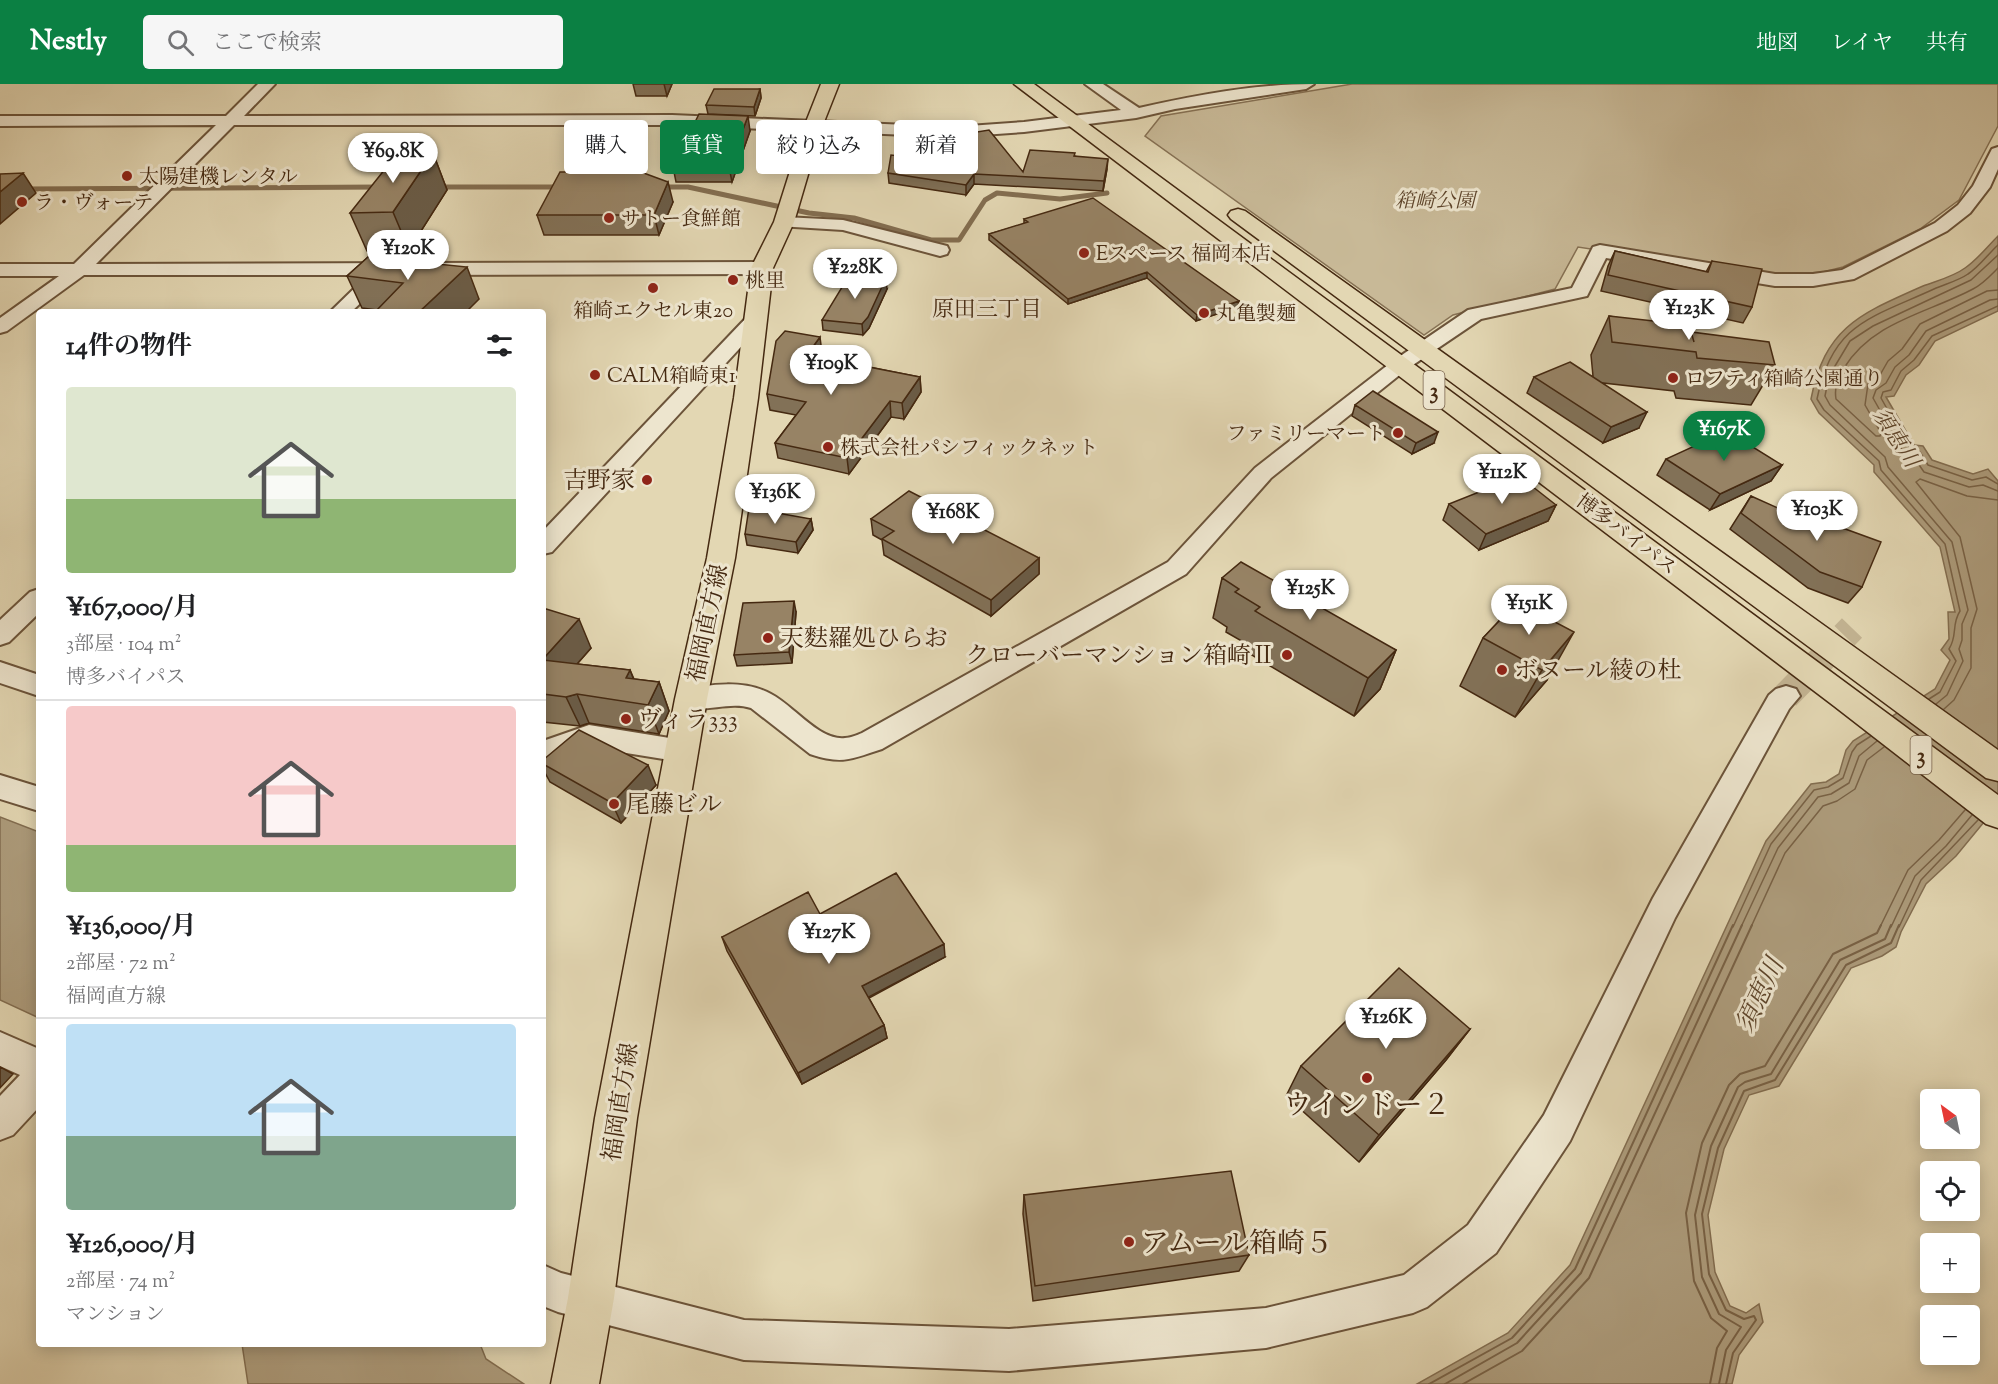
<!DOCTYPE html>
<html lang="ja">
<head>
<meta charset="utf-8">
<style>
  body { margin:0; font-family:"Sorts Mill Goudy","Noto Serif JP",serif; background:#f6f6f6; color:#202124; height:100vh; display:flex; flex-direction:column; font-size:22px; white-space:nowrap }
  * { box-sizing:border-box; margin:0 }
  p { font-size:20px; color:#757577 }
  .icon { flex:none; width:33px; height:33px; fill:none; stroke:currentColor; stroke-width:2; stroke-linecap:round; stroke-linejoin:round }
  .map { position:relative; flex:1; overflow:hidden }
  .side { position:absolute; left:36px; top:225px; width:510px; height:1038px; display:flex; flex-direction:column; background:#fff; border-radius:6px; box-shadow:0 3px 15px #0003 }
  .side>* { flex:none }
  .top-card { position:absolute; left:564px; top:36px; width:570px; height:54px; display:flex; gap:12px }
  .needle { width:39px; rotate:327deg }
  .controls { position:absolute; left:1920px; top:1005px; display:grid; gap:12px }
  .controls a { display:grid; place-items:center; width:60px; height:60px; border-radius:6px; background:#fff; box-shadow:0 3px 15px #0003; font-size:30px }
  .price { position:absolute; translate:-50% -51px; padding:0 14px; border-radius:21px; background:#fff; color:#222; font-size:20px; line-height:39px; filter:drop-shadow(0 2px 3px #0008) }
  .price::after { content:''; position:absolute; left:50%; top:36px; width:18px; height:14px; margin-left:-9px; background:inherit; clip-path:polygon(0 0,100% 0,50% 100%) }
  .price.active { background:#0b8043; color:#fff }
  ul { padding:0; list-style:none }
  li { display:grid; align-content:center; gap:12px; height:318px; padding:0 30px }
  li+li { border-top:2px solid #e0e0e0 }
  li span { display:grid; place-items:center; height:186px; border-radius:6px; color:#555 }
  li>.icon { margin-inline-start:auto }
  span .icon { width:108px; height:108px; fill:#fffc; stroke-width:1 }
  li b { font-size:26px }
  h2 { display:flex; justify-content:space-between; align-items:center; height:72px; padding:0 30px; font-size:26px }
  .tag { padding:0 21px; border-radius:6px; background:#fff; box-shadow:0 3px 15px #0003; font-size:21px; line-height:54px }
  .tag.active { background:#0b8043; color:#fff }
  header { display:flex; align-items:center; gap:36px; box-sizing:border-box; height:84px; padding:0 30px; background:#0b8043; color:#fff }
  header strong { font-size:28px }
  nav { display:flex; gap:33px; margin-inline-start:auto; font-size:21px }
  .search { width:420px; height:54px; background:#f6f6f6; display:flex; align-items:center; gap:15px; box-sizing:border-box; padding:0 21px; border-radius:6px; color:#757577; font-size:22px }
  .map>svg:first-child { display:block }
  .green { fill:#c8b997; stroke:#867154; stroke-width:1.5 }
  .water { fill:#ad9c7c; stroke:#836e51; stroke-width:1.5 }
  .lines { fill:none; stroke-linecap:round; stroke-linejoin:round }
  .shore-far1 { stroke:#796246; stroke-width:1.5 }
  .shore { stroke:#796246; stroke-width:2 }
  .stream { stroke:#836e51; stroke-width:5 }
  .minor-tunnel { stroke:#c3b493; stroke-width:28; stroke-dasharray:28 14; stroke-linecap:butt }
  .minor-casing { stroke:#6c543a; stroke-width:4 }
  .major-casing { stroke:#452911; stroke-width:3 }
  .highway-casing { stroke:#452911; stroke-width:3 }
  .minor { fill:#ede5ce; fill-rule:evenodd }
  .major { fill:#e3d7b3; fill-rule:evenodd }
  .highway { fill:#e3d7b3; fill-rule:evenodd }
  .wall { fill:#827157; stroke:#452911; stroke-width:1.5 }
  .shaded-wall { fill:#6a5c47; stroke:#452911; stroke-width:1.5 }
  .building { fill:#978365; stroke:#452911; stroke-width:1.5 }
  .poi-dot { fill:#8f2418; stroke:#ede5ce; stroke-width:2 }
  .labels { text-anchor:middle; stroke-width:6; stroke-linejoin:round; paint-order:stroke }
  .far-poi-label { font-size:20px; fill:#452911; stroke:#ede5ce; text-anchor:start }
  .far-park-label { font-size:20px; font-style:italic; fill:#5f462c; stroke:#ede5ce }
  .far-street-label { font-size:20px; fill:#452911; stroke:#ede5ce }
  .far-neighbourhood-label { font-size:22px; fill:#452911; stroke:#ede5ce }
  .shield { fill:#ede5ce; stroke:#77614a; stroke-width:1.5 }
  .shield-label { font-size:22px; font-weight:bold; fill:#452911 }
  .far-water-label { font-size:22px; font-style:italic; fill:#5f462c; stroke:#ede5ce }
  .poi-label { font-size:24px; fill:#452911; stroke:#ede5ce; text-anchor:start }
  .street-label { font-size:24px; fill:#452911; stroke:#ede5ce }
  .water-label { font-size:26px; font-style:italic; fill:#5f462c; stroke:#ede5ce }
  .near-poi-label { font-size:28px; fill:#452911; stroke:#ede5ce }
</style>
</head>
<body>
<header>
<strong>Nestly</strong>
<div class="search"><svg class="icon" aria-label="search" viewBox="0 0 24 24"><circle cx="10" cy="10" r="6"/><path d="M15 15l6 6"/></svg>ここで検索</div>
<nav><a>地図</a><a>レイヤ</a><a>共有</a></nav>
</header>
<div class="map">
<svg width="1998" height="1300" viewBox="0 0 1998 1300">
  <rect width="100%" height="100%" fill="#e3d7b3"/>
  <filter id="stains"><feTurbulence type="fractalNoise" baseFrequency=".00333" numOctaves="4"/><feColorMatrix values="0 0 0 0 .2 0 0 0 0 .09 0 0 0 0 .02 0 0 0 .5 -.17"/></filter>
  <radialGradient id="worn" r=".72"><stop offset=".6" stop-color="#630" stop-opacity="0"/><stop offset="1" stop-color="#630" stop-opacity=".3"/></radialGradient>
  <path class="green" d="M1352 0H1998V42L1959 116 1920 145 1843 183 1823 188 1768 192 1578 163 1555 205 1453 231 1424 251 1145 52 1161 32Z"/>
  <path class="water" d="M1998 152V227L1935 257 1919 281 1906 291 1894 312 1886 313 1914 361 1923 362 1932 376 1973 390 1988 385 1998 397V721L1956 772 1926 800 1901 848 1896 863 1882 872 1851 884 1779 1002 1749 1011 1724 1065 1708 1131 1715 1188 1730 1222 1746 1229 1759 1220 1763 1238 1739 1271 1732 1300H1417L1508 1249 1570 1181 1766 757 1811 700 1826 698 1839 690 1846 666 1853 657 1935 605 1950 576 1941 566 1949 555 1948 528H1955L1940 463 1874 388V381L1819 329 1811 315C1825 243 1860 230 1923 202 1936 197 1953 193 1965 184 1977 176 1987 163 1998 152Z
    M0 733 39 748V934L0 916Z
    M242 1260H480L486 1275 524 1300H248Z"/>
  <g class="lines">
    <path class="shore-far1" d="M1998 184C1990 192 1983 200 1973 205 1928 229 1873 237 1844 284 1838 294 1834 303 1836 315L1876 352H1880L1881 349 1865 321 1868 300 1880 291 1888 277 1902 265 1920 240 1987 207 1998 206
      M1998 215 1990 216 1926 247 1909 271 1895 283 1886 299 1876 306 1873 314 1904 369 1915 375 1924 388 1969 403 1983 401 1998 407
      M1998 222 1932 252 1914 276 1901 287 1891 306 1883 308 1881 314 1909 364 1920 368 1928 381 1972 396 1986 393 1998 400
      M1929 615 1940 608 1956 577 1949 565C1958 551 1951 541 1960 527L1945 460 1881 386 1879 377 1824 326 1817 315C1832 239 1871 234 1934 205 1945 200 1958 197 1968 190 1979 183 1988 170 1998 161
      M1936 620 1947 611 1963 577 1959 565 1962 556V540L1968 526 1952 458 1888 383 1885 373 1830 321 1825 312 1829 292 1850 257 1873 242 1971 196 1998 171
      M1944 625 1954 616 1971 584V544L1977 525 1960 453 1916 398 1920 395 1967 412 1998 416
      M1733 843 1771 760 1814 706 1828 703 1843 694 1852 668 1857 661 1871 652
      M1741 843 1778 764 1818 713 1831 710 1849 699 1859 672 1877 657
      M1751 843 1785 769 1823 722 1837 717 1855 705 1867 676 1884 663
      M1880 843 1908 786 1939 756 1965 726
      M1891 843 1915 792 1946 762 1972 731
      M1899 843 1921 796 1978 736"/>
    <path class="shore" d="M1429 1300 1512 1254 1575 1185 1733 841
      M1445 1300 1517 1259 1581 1189 1742 841
      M1463 1300 1522 1267 1589 1194 1752 841
      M1710 1300 1717 1264 1727 1247 1711 1234 1694 1197 1686 1129 1702 1059 1729 1001 1740 990 1765 982 1833 870 1877 849 1881 841
      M1719 1300 1726 1266 1741 1243 1719 1230 1702 1193 1695 1131 1711 1062 1738 1003 1745 998 1771 990 1840 876 1885 855 1891 841
      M1726 1300 1733 1269 1756 1236 1754 1232 1744 1235 1726 1226 1709 1190 1702 1130 1718 1064 1744 1007 1775 996 1846 881 1891 859 1899 841"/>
    <path class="stream" d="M436 103H561
      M658 103H688L809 129 854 134 931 156H959L985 116 997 109 1060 115 1107 109
      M25 105 381 103"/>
    <path class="minor-tunnel" d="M1786 612 1852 544"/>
    <defs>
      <path id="minor" d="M258 0H275L244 32 672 31 954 43 1024 38 1121 26 1085 0H1103L1139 24C1196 11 1255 0 1314 0L1306 5 1175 25 1136 34 1024 48 954 53 672 41H234L96 180 762 178 769 180 771 184 769 188 762 190 390 191 351 228H330L368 191H84L7 247 0 249V234L59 192H0V180H74L216 41 0 42V32H226Z
        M1998 63V85L1990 103 1970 129 1947 147 1854 195 1813 202H1775L1606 174 1587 212 1481 235 1407 285 1271 394 1186 490 882 665C851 675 843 681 810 670L751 624C728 617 704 630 681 622L677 615 681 608C708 599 746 596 771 610 793 621 819 657 845 654 850 654 857 651 862 649L1168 478 1255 384 1393 277 1468 226 1572 204 1591 167 1593 163 1600 161 1775 190H1813L1842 186 1935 139 1958 121 1973 102 1992 65Z
        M784 133 843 136 947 162 949 166 947 170 940 172 843 146 778 142 775 138 778 134Z
        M755 230 762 232 765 236 762 240 552 468 543 470V447L748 232Z
        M39 505V529L9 558 0 561V536L30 508Z
        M0 578 39 591V612L0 599Z
        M1786 602 1796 605 1800 612 1789 625 1675 834 1570 1057 1496 1169 1427 1223 1413 1229 1266 1264 1009 1287 744 1276 558 1228 543 1222V1181L561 1189 744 1236 1009 1245 1266 1224 1404 1191 1468 1141 1544 1031 1653 814 1769 611 1776 605Z
        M589 641 682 656 692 659 696 667 692 675 682 678 589 663 543 682V657Z
        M0 691 39 703V727L0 715Z
        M0 948 39 965V1023L13 1051 0 1056V1012L20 991 0 982Z"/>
      <path id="major" d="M821 0H839L822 43 794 138 773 184 758 314 735 474 707 615 637 1034 614 1214 599 1300H551L568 1214 595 1034 675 615 707 474 734 314 751 184 774 138 804 43Z"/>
      <path id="highway" d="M1014 0H1034L1998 711V744L1986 740 1834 622Z
        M1238 125 1245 127 1998 666V697L1986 694 1231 135 1228 131 1231 127Z"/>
    </defs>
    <use href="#minor" class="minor-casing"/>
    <use href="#major" class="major-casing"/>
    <use href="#highway" class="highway-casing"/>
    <use href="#minor" class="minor"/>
    <use href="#major" class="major"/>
    <use href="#highway" class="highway"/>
  </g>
  <path class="wall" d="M633 0H672L667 12H636Z
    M760 5 761 14 755 32 708 30 706 21Z
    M750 47 732 98H676L673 83Z
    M946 53 1023 88 1075 72 1107 85 1103 107 974 100 966 111 889 99 888 89 957 78 946 63Z
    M433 69 447 106 409 166 367 167 350 129Z
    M673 118 659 151H544L537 131Z
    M1024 135 1239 217 1238 223 1196 237 1147 194 1068 220 989 156V150L1024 140Z
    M1615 167 1706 188 1712 177 1752 223 1743 239 1601 207 1608 182Z
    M368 173 479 215 377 226 362 224 347 192Z
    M887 205 869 244 863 251 823 246 822 236Z
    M1609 232 1691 248 1775 281 1751 321 1676 314 1674 307 1603 299 1639 344 1603 359 1527 309 1534 293 1593 292 1591 271Z
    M822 269 819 273 920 293 921 308 904 335 891 333 849 390 778 374 775 359 796 331 770 326 767 310Z
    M1355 321 1434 359 1412 370 1352 332Z
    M1666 375 1782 381 1771 397 1710 426 1657 391Z
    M1751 412 1862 503 1848 519 1808 504 1730 445Z
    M1449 420 1556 421 1548 437 1479 466 1443 436Z
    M811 435 813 446 798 469 747 461 745 450Z
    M871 435 1039 474V490L991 532 884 471 882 456 873 451Z
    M1222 494 1396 566 1380 605 1354 632 1245 567 1247 560 1226 548 1227 543 1213 534Z
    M1517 518 1547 596 1515 633 1460 602 1483 554Z
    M543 524 591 564 577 580 630 586 634 595 659 598 669 627 659 650 589 639 580 642 543 638Z
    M796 528 792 579 737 582 734 571Z
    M543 676 656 701 621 739 550 698 543 685Z
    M820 830 945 873 869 914 884 941 887 954 802 1000 727 867 722 853Z
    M1470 945 1446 976 1359 1078 1286 1012 1301 982Z
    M1024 1111 1249 1171 1239 1187 1033 1217 1023 1130Z"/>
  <path class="shaded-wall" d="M664 0H672L667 12Z
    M760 5 761 14 755 32 754 23Z
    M748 32 750 47 732 98 729 83Z
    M433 69 447 106 409 166 393 128Z
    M1108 75 1107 85 1103 107 1104 97Z
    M23 89 36 109 0 140V108Z
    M974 90V100L966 111V101Z
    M668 98 673 118 659 151 654 131Z
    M467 183 479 215 466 228H419Z
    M1147 188V194L1068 220V215Z
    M886 194 887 205 869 244 863 251 862 240Z
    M1239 217 1238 223 1196 237 1197 231Z
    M820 253 822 269 809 286 807 271Z
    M920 293 921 308 904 335 902 319Z
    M890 317 891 333 849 390 847 374Z
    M1647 328 1639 344 1603 359 1611 343Z
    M1438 348 1434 359 1412 370 1416 359Z
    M1782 381 1771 397 1710 426 1720 410Z
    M1556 421 1548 437 1479 466 1486 450Z
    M811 435 813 446 798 469 796 458Z
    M1039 474V490L991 532V516Z
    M794 517 796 528 792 579 789 568Z
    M579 535 591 564 555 605 543 578V575Z
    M1574 548 1547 596 1515 633 1542 586Z
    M1396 566 1380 605 1354 632 1368 594Z
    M630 586 641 615 626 594Z
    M659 598 669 627 659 650 648 621Z
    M577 610 589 639 580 642 566 613Z
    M648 681 656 701 621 739 612 719Z
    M944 860 945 873 865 915 862 902Z
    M884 941 887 954 802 1000 798 989Z
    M1470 945 1446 976 1359 1078 1379 1051Z
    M0 983 13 990 0 1004Z"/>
  <path class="building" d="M714 5H760L754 23 706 21Z
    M699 30 748 32 729 83H673Z
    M989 46 1023 88 1030 66 1075 69 1074 72 1108 75 1104 97 974 90 966 101 888 89 891 71 965 79 946 53Z
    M433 69 393 128 350 129 397 70Z
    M560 88H641L668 98 654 131H537Z
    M23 89 0 108V90Z
    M1093 114 1239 217 1197 231 1147 188 1068 215 989 150 1028 138 1024 135Z
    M1615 167 1708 188 1712 177 1762 185 1752 223 1608 191Z
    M368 173 467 183 419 228H375L403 199 347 192Z
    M850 190 886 194 868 233 862 240 822 236Z
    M1609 232 1689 241 1694 258 1691 248 1769 258 1775 281 1697 274 1696 268 1612 258Z
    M785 247 820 253 807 271 920 293 902 319 890 317 847 374 775 359 806 318 767 310 776 257Z
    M1570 278 1647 328 1611 343 1534 293Z
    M1373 307 1438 348 1416 359 1355 321Z
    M1727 347 1782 381 1720 410 1666 375Z
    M1519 392 1556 421 1486 450 1449 420Z
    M909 407 1039 474 991 516 882 455 894 447 871 435Z
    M1751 412 1811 439 1815 434 1881 458 1862 503 1820 488 1741 429Z
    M749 424 811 435 796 458 745 450Z
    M1241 478 1396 566 1368 594 1255 527 1260 523 1235 508 1239 505 1222 494Z
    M794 517 789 568 734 571 743 519Z
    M1517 518 1574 548 1542 586 1483 554Z
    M543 524 579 535 543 575Z
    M543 576 630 586 626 594 659 598 648 621 577 610 566 613 543 610Z
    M579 646 648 681 612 719 543 680V676Z
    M896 789 944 860 862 902 884 941 798 989 722 853 808 808 820 830Z
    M1399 884 1470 945 1379 1051 1301 982Z
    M1231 1087 1249 1171 1035 1202 1024 1111Z"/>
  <g class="poi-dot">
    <circle cx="127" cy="92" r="6"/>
    <circle cx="22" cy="118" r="6"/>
    <circle cx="609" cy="134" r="6"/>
    <circle cx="1084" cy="169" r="6"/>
    <circle cx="733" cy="196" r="6"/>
    <circle cx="653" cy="204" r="6"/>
    <circle cx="1204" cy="229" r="6"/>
    <circle cx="595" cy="291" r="6"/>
    <circle cx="1673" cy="294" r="6"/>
    <circle cx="1398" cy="349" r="6"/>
    <circle cx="828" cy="363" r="6"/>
    <circle cx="647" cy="396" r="6"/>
    <circle cx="768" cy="554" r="6"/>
    <circle cx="1287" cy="571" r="6"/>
    <circle cx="1502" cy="586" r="6"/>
    <circle cx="626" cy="635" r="6"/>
    <circle cx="614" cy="720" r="6"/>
    <circle cx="1367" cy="994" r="6"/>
    <circle cx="1129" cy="1158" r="6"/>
  </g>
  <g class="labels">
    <g class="far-poi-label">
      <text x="139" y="99">太陽建機レンタル</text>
      <text x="34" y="125">ラ・ヴォーテ</text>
      <text x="621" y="141">サトー食鮮館</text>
      <text x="1096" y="176">Eスペース 福岡本店</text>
      <text x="745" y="203">桃里</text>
      <text x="653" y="233" text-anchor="middle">箱崎エクセル東20</text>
      <text x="1216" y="236">丸亀製麺</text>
      <text x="607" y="298">CALM箱崎東1</text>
      <text x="1685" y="301">ロフティ箱崎公園通り</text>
      <text x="1386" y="356" text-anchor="end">ファミリーマート</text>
      <text x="840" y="370">株式会社パシフィックネット</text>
    </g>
    <g class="far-park-label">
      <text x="1435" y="123">箱崎公園</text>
    </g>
    <g class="far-street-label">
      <text transform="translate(1627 450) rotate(37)" y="7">博多バイパス</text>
    </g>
    <g class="far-neighbourhood-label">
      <text x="987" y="232">原田三丁目</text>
    </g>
    <g class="shield">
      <rect x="1423.5" y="287" width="21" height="38" rx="4.5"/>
      <rect x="1910.5" y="652" width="21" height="38" rx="4.5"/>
    </g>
    <g class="shield-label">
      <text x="1434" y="314">3</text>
      <text x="1921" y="679">3</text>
    </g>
    <g class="far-water-label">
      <text transform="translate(1897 353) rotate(57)" y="8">須恵川</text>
    </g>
    <g class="poi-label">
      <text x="635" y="404" text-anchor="end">吉野家</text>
      <text x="780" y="562">天麩羅処ひらお</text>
      <text x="1275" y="579" text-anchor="end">クローバーマンション箱崎Ⅱ</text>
      <text x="1514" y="594">ボヌール綾の杜</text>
      <text x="638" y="643">ヴィラ333</text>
      <text x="626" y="728">尾藤ビル</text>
    </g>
    <g class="street-label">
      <text transform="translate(707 539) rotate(-78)" y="8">福岡直方線</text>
      <text transform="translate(620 1018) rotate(-81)" y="8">福岡直方線</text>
    </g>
    <g class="water-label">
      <text transform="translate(1759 911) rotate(-65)" y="9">須恵川</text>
    </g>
    <g class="near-poi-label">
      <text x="1367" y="1030">ウインドー２</text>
      <text x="1141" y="1168" text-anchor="start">アムール箱崎５</text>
    </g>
  </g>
  <rect width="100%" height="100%" filter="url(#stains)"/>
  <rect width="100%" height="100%" fill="url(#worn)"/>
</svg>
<div class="controls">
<a><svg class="needle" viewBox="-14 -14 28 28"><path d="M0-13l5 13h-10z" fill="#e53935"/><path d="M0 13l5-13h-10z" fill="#757577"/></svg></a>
<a><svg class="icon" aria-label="locate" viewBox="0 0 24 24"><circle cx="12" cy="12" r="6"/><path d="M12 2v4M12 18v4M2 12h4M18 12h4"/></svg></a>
<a>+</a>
<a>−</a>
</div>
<b class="price" style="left:393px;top:100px">¥69.8K</b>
<b class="price" style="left:408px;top:197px">¥120K</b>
<b class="price" style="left:855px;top:216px">¥228K</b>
<b class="price" style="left:1689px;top:257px">¥123K</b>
<b class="price" style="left:831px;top:312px">¥109K</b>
<b class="price active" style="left:1724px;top:378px">¥167K</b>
<b class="price" style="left:1502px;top:421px">¥112K</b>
<b class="price" style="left:775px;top:441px">¥136K</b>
<b class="price" style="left:1817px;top:458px">¥103K</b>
<b class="price" style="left:953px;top:461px">¥168K</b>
<b class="price" style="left:1310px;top:537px">¥125K</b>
<b class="price" style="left:1529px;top:552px">¥151K</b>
<b class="price" style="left:829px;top:881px">¥127K</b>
<b class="price" style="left:1386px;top:966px">¥126K</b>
<div class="top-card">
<a class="tag">購入</a>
<a class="tag active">賃貸</a>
<a class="tag">絞り込み</a>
<a class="tag">新着</a>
</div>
<section class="side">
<h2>14件の物件<svg class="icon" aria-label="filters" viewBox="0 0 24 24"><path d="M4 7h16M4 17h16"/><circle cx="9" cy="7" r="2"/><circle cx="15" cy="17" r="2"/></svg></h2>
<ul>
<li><span style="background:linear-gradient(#dfe7d0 60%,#8fb573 0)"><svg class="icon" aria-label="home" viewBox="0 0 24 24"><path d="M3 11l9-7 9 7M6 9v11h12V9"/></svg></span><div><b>¥167,000/月</b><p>3部屋 · 104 m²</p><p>博多バイパス</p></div></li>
<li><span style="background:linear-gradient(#f6c9c9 75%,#8fb573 0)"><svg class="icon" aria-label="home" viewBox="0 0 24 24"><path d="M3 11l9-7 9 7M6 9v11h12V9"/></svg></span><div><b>¥136,000/月</b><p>2部屋 · 72 m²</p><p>福岡直方線</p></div></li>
<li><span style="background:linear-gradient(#bfe0f5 60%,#7fa58c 0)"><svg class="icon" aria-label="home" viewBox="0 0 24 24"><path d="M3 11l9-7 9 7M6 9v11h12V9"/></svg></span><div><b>¥126,000/月</b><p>2部屋 · 74 m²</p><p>マンション</p></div></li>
</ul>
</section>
</div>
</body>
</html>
